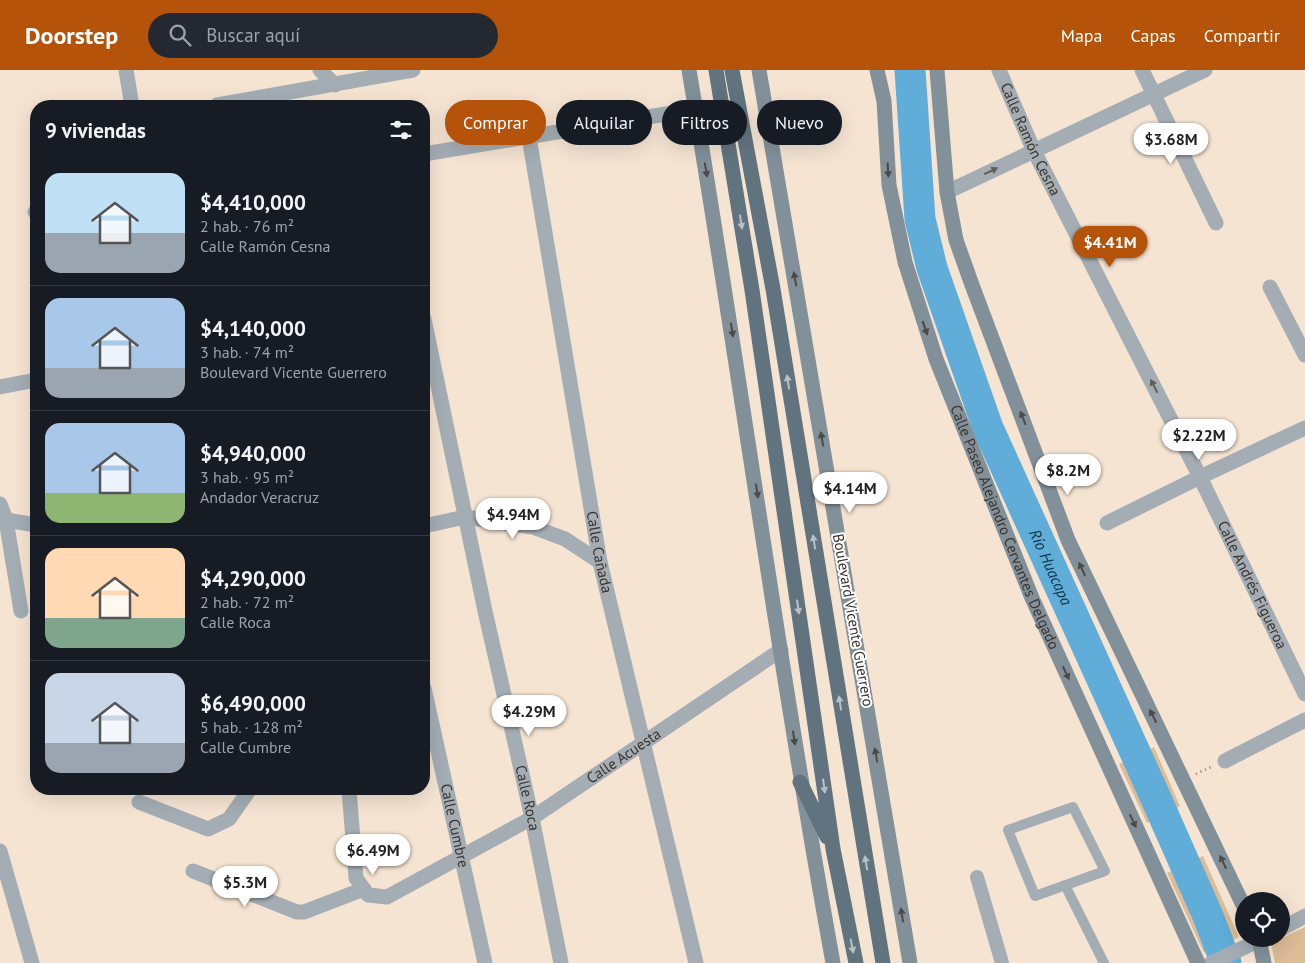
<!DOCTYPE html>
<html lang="es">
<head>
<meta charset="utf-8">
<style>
  body { margin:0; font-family:"PT Sans",sans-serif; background:#242831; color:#f1f3f6; height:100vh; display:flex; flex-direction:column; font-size:19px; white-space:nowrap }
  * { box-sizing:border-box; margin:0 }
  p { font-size:16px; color:#9ea1a6 }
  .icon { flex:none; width:28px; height:28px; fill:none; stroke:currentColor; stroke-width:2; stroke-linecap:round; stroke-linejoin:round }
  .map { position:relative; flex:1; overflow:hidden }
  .side { position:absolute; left:30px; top:30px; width:400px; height:695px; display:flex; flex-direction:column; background:#171b24; border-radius:20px; box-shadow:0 5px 20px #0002 }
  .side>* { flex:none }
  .guide { position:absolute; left:445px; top:30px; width:475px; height:45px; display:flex; gap:10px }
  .tools { position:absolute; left:1235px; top:822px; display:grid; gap:10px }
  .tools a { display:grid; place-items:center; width:55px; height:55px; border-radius:50%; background:#171b24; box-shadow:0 5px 20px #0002; font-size:25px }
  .price { position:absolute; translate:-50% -42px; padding:0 11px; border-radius:18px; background:#fff; color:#222; font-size:16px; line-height:32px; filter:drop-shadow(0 1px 2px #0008) }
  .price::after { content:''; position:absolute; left:50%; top:30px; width:15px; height:11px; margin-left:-8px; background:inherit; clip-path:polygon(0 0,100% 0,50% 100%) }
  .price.selected { background:#b45309; color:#fff }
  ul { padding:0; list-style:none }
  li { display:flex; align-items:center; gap:15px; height:125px; padding:0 15px }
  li+li { border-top:1px solid #363941 }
  li span { display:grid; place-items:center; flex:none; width:140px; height:100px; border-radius:15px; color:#555 }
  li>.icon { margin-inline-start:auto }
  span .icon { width:60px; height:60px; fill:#fffc; stroke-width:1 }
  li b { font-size:21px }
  h2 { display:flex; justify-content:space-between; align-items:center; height:60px; padding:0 15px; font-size:21px }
  .chip { padding:0 18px; border-radius:22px; background:#171b24; box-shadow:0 5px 20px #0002; font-size:18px; line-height:45px }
  .chip.selected { background:#b45309; color:#fff }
  header { display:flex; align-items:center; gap:30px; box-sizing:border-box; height:70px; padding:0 25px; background:#b45309; color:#fff }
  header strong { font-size:24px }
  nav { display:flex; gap:28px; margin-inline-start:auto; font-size:18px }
  .search { width:350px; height:45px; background:#242831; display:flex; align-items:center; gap:12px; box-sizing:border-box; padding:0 18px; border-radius:28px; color:#9ea1a6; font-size:19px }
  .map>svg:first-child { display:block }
  .green { fill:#ddbc97 }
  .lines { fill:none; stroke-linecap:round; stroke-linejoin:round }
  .river { stroke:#60add9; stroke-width:31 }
  .path { stroke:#8e8377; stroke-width:3; stroke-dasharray:1 4; stroke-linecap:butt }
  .service { stroke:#a3adb3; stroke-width:10 }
  .pedestrian { stroke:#a3adb3; stroke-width:14 }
  .minor { stroke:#a3adb3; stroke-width:15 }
  .secondary { stroke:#829099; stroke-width:15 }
  .trunk { stroke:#60737e; stroke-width:15 }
  .oneway { fill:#4c4a47 }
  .oneway2 { fill:#5f5e5b }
  .oneway3 { fill:#b7c0c5 }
  .labels { text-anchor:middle; stroke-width:4; stroke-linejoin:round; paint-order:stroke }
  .street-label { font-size:15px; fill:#3a332c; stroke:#fff }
  .water-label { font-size:16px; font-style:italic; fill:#123547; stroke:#fff }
</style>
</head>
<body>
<header>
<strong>Doorstep</strong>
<div class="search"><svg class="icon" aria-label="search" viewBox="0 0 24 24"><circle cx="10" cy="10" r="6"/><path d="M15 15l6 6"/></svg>Buscar aquí</div>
<nav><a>Mapa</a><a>Capas</a><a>Compartir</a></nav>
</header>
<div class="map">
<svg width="1305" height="893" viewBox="0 0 1305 893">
  <rect width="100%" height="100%" fill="#f5e4d2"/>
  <path class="green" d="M1154 677 1180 736 1147 753 1119 694Z
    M1203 786 1239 867 1204 883 1167 803Z
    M1305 857V893H1275L1271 873Z"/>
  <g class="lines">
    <path class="river" id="s1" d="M910 0 920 149 932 198 988 358 1154 724 1208 846 1226 893"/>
    <path class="path" d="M1196 704 1213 696"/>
    <path class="service" d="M1073 737 1105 801 1035 826 1008 760Z
      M1065 815 1104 893"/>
    <path class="pedestrian" d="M977 807 1002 893"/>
    <g class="minor">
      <path d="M126 0 132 36"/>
      <path d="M320 0 335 15"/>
      <path id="s2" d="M999 0 1034 81 1200 407 1305 624"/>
      <path d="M1142 0 1216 153"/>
      <path d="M217 35 413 0"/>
      <path id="s3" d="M529 67 600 492 696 893"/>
      <path d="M424 84 696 39"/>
      <path d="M947 122 1205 0"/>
      <path d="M35 142H36"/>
      <path d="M1270 217 1305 285"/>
      <path id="s4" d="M424 249 485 541 532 748 561 893"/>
      <path d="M0 317 36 310"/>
      <path d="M0 434 6 450 21 541"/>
      <path d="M6 450 36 455"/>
      <path d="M1107 453 1200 407 1305 358"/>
      <path d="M424 456 465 447 533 457 565 469 600 492"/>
      <path id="s5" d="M424 618 485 893"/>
      <path d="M1225 691 1305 650"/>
      <path id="s6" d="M349 719 356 808 368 825 387 827 532 748 781 580"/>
      <path d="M139 732 208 759 229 749 250 719"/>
      <path d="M0 781 32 893"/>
      <path d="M193 801 297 842H304L364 819"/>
      <path d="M1281 859 1305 846"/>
      <path d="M1211 893 1262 869"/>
    </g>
    <g class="secondary">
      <path d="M689 0C739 297 779 596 833 893"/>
      <path d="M759 0 910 893"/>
      <path id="s7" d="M877 0 884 31 889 115 905 192 936 289 1032 528 1198 893"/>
      <path d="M937 0 947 122 956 170 972 215 1068 470 1244 837"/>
      <path d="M1259 869 1264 893"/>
    </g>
    <path class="trunk" d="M716 0 752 220 833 779 856 893
      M732 0 773 219 883 893
      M800 712 827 767"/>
  </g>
  <defs><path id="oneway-solid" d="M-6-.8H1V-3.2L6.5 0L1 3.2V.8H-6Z" transform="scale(1.25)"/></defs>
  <g class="oneway">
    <use href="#oneway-solid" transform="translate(706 100) rotate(80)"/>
    <use href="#oneway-solid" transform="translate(888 100) rotate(87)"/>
    <use href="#oneway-solid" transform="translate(795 209) rotate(-100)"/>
    <use href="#oneway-solid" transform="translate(925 258) rotate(71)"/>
    <use href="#oneway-solid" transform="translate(732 260) rotate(81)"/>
    <use href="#oneway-solid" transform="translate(1023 348) rotate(-111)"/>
    <use href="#oneway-solid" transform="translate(822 369) rotate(-100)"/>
    <use href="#oneway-solid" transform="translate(757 421) rotate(81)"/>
    <use href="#oneway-solid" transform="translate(1082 499) rotate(-115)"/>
    <use href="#oneway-solid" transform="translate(1066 603) rotate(65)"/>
    <use href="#oneway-solid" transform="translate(1153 646) rotate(-116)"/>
    <use href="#oneway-solid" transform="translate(794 668) rotate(82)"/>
    <use href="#oneway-solid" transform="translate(876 685) rotate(-100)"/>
    <use href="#oneway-solid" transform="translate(1133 751) rotate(65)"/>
    <use href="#oneway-solid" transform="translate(1223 792) rotate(-115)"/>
    <use href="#oneway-solid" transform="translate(902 845) rotate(-99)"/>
  </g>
  <g class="oneway2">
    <use href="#oneway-solid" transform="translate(991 101) rotate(-25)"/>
    <use href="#oneway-solid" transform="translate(1154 316) rotate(-117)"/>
  </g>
  <g class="oneway3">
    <use href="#oneway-solid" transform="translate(741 152) rotate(81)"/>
    <use href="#oneway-solid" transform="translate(788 312) rotate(-99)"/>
    <use href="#oneway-solid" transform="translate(814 472) rotate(-99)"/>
    <use href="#oneway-solid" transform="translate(798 537) rotate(82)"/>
    <use href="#oneway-solid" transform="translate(840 633) rotate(-99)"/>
    <use href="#oneway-solid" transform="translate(824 716) rotate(82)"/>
    <use href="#oneway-solid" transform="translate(866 793) rotate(-100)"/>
    <use href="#oneway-solid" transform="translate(852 876) rotate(79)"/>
  </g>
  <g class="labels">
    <g class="street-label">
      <text dy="5" stroke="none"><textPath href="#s2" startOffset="76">Calle Ramón Cesna</textPath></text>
      <text dy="5" stroke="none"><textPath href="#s7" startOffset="478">Calle Paseo Alejandro Cervantes Delgado</textPath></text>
      <text dy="5" stroke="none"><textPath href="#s3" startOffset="421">Calle Cañada</textPath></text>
      <text dy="5" stroke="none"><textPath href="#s2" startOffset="574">Calle Andrés Figueroa</textPath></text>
      <text transform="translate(853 550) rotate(80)" y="5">Boulevard Vicente Guerrero</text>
      <text dy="5" stroke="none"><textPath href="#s6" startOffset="405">Calle Acuesta</textPath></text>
      <text dy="5" stroke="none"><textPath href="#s4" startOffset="490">Calle Roca</textPath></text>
      <text dy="5" stroke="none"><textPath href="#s5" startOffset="141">Calle Cumbre</textPath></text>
    </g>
    <g class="water-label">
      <text dy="6" stroke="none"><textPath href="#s1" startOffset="522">Río Huacapa</textPath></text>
    </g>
  </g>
</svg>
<div class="tools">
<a><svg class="icon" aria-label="locate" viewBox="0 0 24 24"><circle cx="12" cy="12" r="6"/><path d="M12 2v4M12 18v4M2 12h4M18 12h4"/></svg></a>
</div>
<b class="price" style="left:1171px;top:95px">$3.68M</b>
<b class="price selected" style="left:1110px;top:198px">$4.41M</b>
<b class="price" style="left:1199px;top:391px">$2.22M</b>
<b class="price" style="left:1068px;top:426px">$8.2M</b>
<b class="price" style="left:850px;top:444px">$4.14M</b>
<b class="price" style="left:513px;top:470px">$4.94M</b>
<b class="price" style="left:529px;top:667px">$4.29M</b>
<b class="price" style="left:373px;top:806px">$6.49M</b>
<b class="price" style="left:245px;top:838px">$5.3M</b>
<div class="guide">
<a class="chip selected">Comprar</a>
<a class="chip">Alquilar</a>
<a class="chip">Filtros</a>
<a class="chip">Nuevo</a>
</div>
<section class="side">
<h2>9 viviendas<svg class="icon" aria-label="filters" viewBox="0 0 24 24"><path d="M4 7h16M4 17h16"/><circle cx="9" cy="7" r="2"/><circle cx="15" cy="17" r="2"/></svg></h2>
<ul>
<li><span style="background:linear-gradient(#bfe0f5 60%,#9aa5b1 0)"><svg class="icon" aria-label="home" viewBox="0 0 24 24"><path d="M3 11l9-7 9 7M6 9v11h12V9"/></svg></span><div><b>$4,410,000</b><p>2 hab. · 76 m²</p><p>Calle Ramón Cesna</p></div></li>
<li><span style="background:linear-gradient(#a9c7e8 70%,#9aa5b1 0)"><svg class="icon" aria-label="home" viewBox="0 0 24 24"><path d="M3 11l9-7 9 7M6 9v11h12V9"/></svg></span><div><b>$4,140,000</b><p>3 hab. · 74 m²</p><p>Boulevard Vicente Guerrero</p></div></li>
<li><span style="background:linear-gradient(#a9c7e8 70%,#8fb573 0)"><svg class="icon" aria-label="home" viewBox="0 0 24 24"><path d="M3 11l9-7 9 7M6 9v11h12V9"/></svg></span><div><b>$4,940,000</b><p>3 hab. · 95 m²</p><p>Andador Veracruz</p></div></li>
<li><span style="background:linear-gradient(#ffd9b3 70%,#7fa58c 0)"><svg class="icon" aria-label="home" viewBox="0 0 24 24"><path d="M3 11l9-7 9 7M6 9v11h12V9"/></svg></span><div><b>$4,290,000</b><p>2 hab. · 72 m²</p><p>Calle Roca</p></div></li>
<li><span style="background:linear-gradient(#c9d6e8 70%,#9aa5b1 0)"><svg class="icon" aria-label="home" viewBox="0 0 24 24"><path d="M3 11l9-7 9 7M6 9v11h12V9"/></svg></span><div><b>$6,490,000</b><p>5 hab. · 128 m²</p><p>Calle Cumbre</p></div></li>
</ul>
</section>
</div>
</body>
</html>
